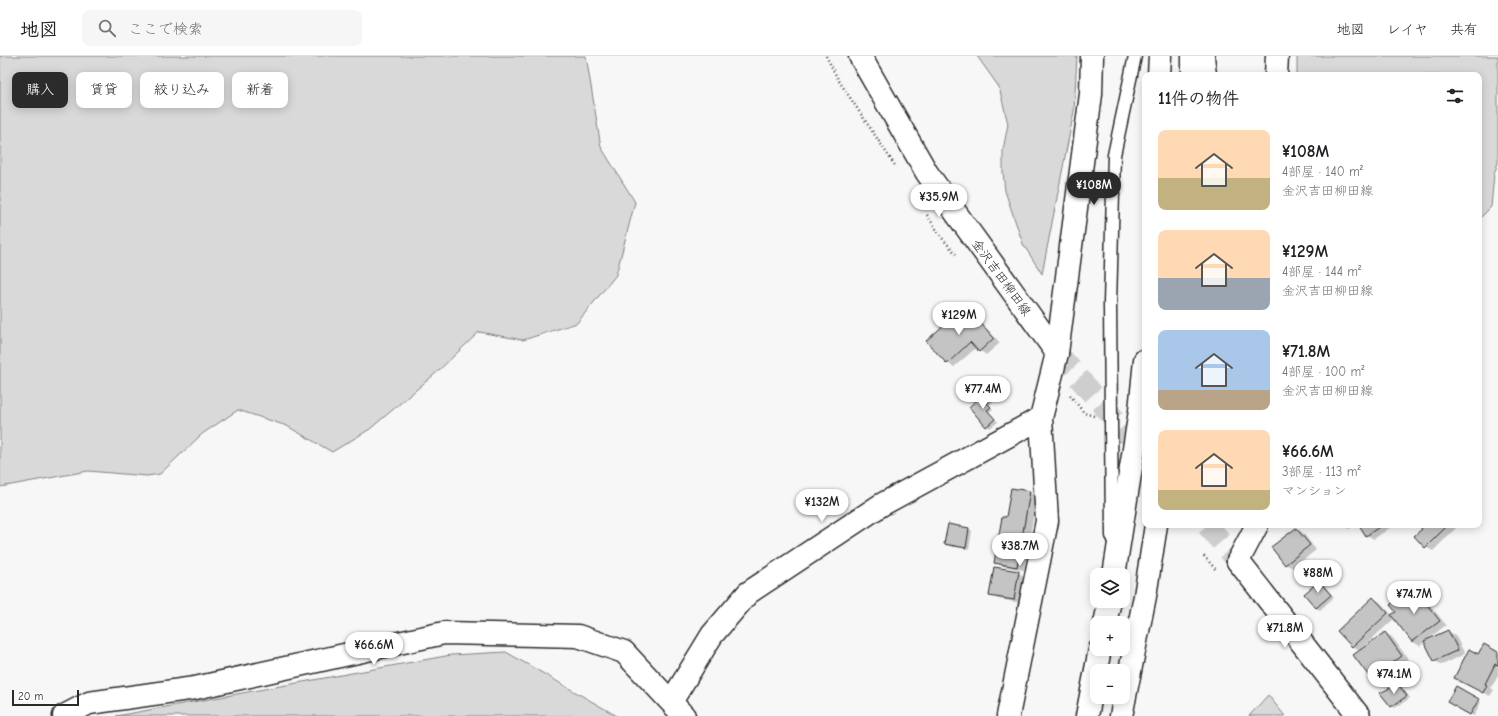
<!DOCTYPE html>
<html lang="ja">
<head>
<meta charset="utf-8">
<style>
  body { margin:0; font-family:"Comic Neue","Klee One",sans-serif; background:#f6f6f6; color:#202124; height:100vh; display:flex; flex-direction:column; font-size:15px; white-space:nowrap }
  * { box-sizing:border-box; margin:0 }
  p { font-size:13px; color:#757577 }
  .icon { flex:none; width:22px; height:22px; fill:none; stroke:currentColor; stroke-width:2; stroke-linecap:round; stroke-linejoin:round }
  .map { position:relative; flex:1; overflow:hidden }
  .side { position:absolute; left:1142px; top:16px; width:340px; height:456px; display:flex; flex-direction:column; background:#fff; border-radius:8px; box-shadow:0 2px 10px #0003 }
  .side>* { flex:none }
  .banner { position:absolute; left:12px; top:16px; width:380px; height:36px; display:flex; gap:8px }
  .fabs { position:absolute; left:1090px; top:512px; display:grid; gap:8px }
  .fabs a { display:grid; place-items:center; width:40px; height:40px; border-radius:8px; background:#fff; box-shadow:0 2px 10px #0003; font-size:20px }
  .scale { position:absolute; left:12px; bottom:10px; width:67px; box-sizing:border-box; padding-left:4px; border:2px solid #2b2b2b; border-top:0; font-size:11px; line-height:14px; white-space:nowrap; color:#2b2b2b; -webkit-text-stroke:3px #fff; paint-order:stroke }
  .price { position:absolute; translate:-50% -34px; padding:0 9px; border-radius:14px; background:#fff; color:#222; font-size:13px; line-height:26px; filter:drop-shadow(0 1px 2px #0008) }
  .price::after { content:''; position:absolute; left:50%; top:24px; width:12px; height:9px; margin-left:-6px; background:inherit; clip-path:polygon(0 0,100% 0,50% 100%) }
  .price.current { background:#2b2b2b; color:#fff }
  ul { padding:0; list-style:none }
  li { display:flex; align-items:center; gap:12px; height:100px; padding:0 16px }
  li span { display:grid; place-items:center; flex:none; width:112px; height:80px; border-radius:8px; color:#555 }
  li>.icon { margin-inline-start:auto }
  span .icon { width:48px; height:48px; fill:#fffc; stroke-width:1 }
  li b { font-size:17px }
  h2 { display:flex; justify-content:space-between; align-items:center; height:48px; padding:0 16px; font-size:17px }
  .tag { padding:0 14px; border-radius:8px; background:#fff; box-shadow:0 2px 10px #0003; font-size:14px; line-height:36px }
  .tag.current { background:#2b2b2b; color:#fff }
  header { display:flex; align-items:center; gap:24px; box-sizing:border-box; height:56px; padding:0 20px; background:#fff; border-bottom:1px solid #e0e0e0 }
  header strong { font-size:19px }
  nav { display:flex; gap:22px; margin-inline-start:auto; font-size:14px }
  .search { width:280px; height:36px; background:#f6f6f6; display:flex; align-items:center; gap:10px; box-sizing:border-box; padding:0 14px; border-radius:8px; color:#757577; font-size:15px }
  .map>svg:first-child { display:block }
  .green { fill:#d9d9d9; stroke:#828282 }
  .shadow { fill:#0003 }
  .building { fill:#c4c4c4; stroke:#2b2b2b }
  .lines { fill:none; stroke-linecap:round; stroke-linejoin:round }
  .secondary-tunnel { stroke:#cecece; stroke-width:22; stroke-dasharray:22 11; stroke-linecap:butt }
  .service-casing { stroke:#2b2b2b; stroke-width:15 }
  .minor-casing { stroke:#2b2b2b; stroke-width:25 }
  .secondary-casing { stroke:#2b2b2b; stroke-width:25 }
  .motorway-casing { stroke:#2b2b2b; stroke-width:25 }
  .path { stroke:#2b2b2b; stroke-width:2.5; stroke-dasharray:1 3; stroke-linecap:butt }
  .service { stroke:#fff; stroke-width:12 }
  .minor { stroke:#fff; stroke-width:22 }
  .secondary { stroke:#fff; stroke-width:22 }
  .motorway { stroke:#fff; stroke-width:22 }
  .labels { text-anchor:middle; stroke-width:3; stroke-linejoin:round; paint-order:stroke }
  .street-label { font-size:13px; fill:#2b2b2b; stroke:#fff }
</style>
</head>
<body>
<header>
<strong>地図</strong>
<div class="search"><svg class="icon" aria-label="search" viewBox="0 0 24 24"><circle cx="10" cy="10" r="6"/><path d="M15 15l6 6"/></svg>ここで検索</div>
<nav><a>地図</a><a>レイヤ</a><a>共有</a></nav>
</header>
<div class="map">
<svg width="1498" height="660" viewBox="0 0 1498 660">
  <rect width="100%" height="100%" fill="#f7f7f7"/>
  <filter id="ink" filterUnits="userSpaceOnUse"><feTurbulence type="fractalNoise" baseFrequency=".025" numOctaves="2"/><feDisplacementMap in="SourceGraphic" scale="8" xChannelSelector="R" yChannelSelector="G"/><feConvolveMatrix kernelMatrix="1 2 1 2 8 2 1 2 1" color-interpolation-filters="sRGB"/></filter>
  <g filter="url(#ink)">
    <path class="green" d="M0 0H586L601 91 635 146 616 219 577 267 523 284 479 276 436 317 370 373 332 396 287 370 238 354 202 378 160 418 147 420 88 415 0 431Z
      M977 0H1077L1074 55 1042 218 1023 188 1005 135 1003 116V94L1008 68 999 31Z
      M1297 0H1498V107L1494 118 1491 151 1479 163V19H1297Z
      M506 596 617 660H116L451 599Z
      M1268 639 1285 660H1249Z"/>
    <path class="shadow" d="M965 252 972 256 1000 287 986 299 976 292 954 311 947 307Z
      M985 338 994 345 989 349 993 353 989 356 998 366 990 372 987 370 970 351Z
      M1029 436 1037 440 1024 514 1002 510 995 506 1007 463Z
      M1342 469H1354L1349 473Z
      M1360 469H1390L1391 471 1374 483 1367 479Z
      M1419 469H1457L1458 470 1433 495 1426 491 1423 473Z
      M969 473 972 475 969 493 949 490 945 488Z
      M1296 473 1303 477 1316 494 1293 512 1285 508Z
      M1018 516 1025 521 1021 547 998 543 990 539Z
      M1320 526 1323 528 1334 541 1320 554 1316 552 1305 538Z
      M1413 532 1420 536 1446 569 1428 583 1448 575 1455 579 1465 598 1442 609 1435 605 1426 585 1420 590 1413 586 1395 562 1363 591 1364 592 1385 577 1392 581 1409 604 1379 626 1371 622 1360 595 1353 590 1373 542 1380 546 1393 560 1397 556Z
      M1498 597V620L1491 632 1494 634 1490 640 1462 625 1478 599Z
      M1398 629 1402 631 1410 642 1395 652 1392 650Z
      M1456 632 1481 646 1474 660 1448 646Z"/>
    <path class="building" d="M965 250 994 282 979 296 970 286 947 308 926 285Z
      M985 336 991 343 987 347 991 351 987 354 995 363 986 371 969 351Z
      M1011 432 1030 435 1017 511 994 507 1002 461H1006Z
      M948 468 969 472 966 492 944 488Z
      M1359 469H1382L1366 480Z
      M1418 469H1448L1425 492 1414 480 1422 473Z
      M1296 472 1310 489 1285 509 1271 491Z
      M994 511 1019 515 1014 544 989 540Z
      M1319 525 1331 539 1316 552 1304 538Z
      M1413 531 1440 565 1412 586 1391 559 1396 556 1390 549Z
      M1373 541 1388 557 1352 591 1337 575Z
      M1448 574 1458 594 1434 605 1424 585Z
      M1385 576 1402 600 1371 623 1353 599Z
      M1484 588 1498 596V609L1495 608 1485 628 1487 629 1483 637 1454 622 1469 593 1478 598Z
      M1398 628 1407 640 1391 651 1380 637Z
      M1456 630 1479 643 1470 659 1447 646Z"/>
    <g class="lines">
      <path class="secondary-tunnel" d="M1057 297 1145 398
        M1207 469 1238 505"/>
      <defs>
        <path id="service" d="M1208 0 1210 19
          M1112 480 1110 248 1114 99 1135 0"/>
        <path id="minor" d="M1276 19 1277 0
          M1238 505 1257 469
          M671 646 712 579 748 537 881 449 1041 362
          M64 660 89 647 195 632 444 577 578 580 624 596 684 660
          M1008 660 1047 465 1041 362 1057 297 1091 38 1092 0"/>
        <path id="secondary" d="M860 0 927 117 1057 297
          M1238 505 1359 660"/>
        <path id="motorway" d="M1159 19 1160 0
          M1193 19V0
          M1114 519 1140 355 1145 304
          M1105 567 1110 545
          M1087 660 1100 593
          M1121 660 1145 540 1156 469"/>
      </defs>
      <use href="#service" class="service-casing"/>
      <use href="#minor" class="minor-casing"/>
      <use href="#secondary" class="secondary-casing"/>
      <use href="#motorway" class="motorway-casing"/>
      <path class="path" d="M826 0 839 25 896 111
        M927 159 942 182 956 198
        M1070 339 1084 357 1094 360
        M1204 500 1217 515"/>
      <use href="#service" class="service"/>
      <use href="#minor" class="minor"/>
      <use href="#secondary" class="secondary"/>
      <use href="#motorway" class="motorway"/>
    </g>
  </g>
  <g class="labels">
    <g class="street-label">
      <text transform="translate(1002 221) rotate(54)" y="5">金沢吉田柳田線</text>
    </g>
  </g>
</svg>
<div class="fabs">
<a><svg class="icon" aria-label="layers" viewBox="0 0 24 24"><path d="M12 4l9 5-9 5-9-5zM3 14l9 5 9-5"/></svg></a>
<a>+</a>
<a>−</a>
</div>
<div class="scale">20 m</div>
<b class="price current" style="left:1094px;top:150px">¥108M</b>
<b class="price" style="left:939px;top:162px">¥35.9M</b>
<b class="price" style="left:959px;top:280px">¥129M</b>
<b class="price" style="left:983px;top:354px">¥77.4M</b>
<b class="price" style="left:822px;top:467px">¥132M</b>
<b class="price" style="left:1020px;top:511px">¥38.7M</b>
<b class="price" style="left:1318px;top:538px">¥88M</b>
<b class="price" style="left:1414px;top:559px">¥74.7M</b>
<b class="price" style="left:1285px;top:593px">¥71.8M</b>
<b class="price" style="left:374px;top:610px">¥66.6M</b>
<b class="price" style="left:1394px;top:639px">¥74.1M</b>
<div class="banner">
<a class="tag current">購入</a>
<a class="tag">賃貸</a>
<a class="tag">絞り込み</a>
<a class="tag">新着</a>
</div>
<section class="side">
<h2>11件の物件<svg class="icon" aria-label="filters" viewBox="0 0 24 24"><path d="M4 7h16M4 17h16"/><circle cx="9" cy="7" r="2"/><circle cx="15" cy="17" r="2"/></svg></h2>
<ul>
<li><span style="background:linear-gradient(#ffd9b3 60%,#c2b280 0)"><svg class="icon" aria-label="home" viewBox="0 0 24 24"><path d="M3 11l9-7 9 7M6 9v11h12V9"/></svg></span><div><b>¥108M</b><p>4部屋 · 140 m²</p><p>金沢吉田柳田線</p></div></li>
<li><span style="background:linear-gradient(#ffd9b3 60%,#9aa5b1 0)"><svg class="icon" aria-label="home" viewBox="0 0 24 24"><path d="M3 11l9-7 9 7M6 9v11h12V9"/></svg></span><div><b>¥129M</b><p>4部屋 · 144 m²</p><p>金沢吉田柳田線</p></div></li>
<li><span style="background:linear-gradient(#a9c7e8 75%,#b9a48a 0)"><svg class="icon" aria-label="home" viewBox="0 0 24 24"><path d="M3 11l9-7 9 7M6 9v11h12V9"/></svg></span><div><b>¥71.8M</b><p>4部屋 · 100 m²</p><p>金沢吉田柳田線</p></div></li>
<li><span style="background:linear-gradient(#ffd9b3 75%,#c2b280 0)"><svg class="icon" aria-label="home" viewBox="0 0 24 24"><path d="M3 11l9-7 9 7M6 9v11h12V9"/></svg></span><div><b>¥66.6M</b><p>3部屋 · 113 m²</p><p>マンション</p></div></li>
</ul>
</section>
</div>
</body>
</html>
